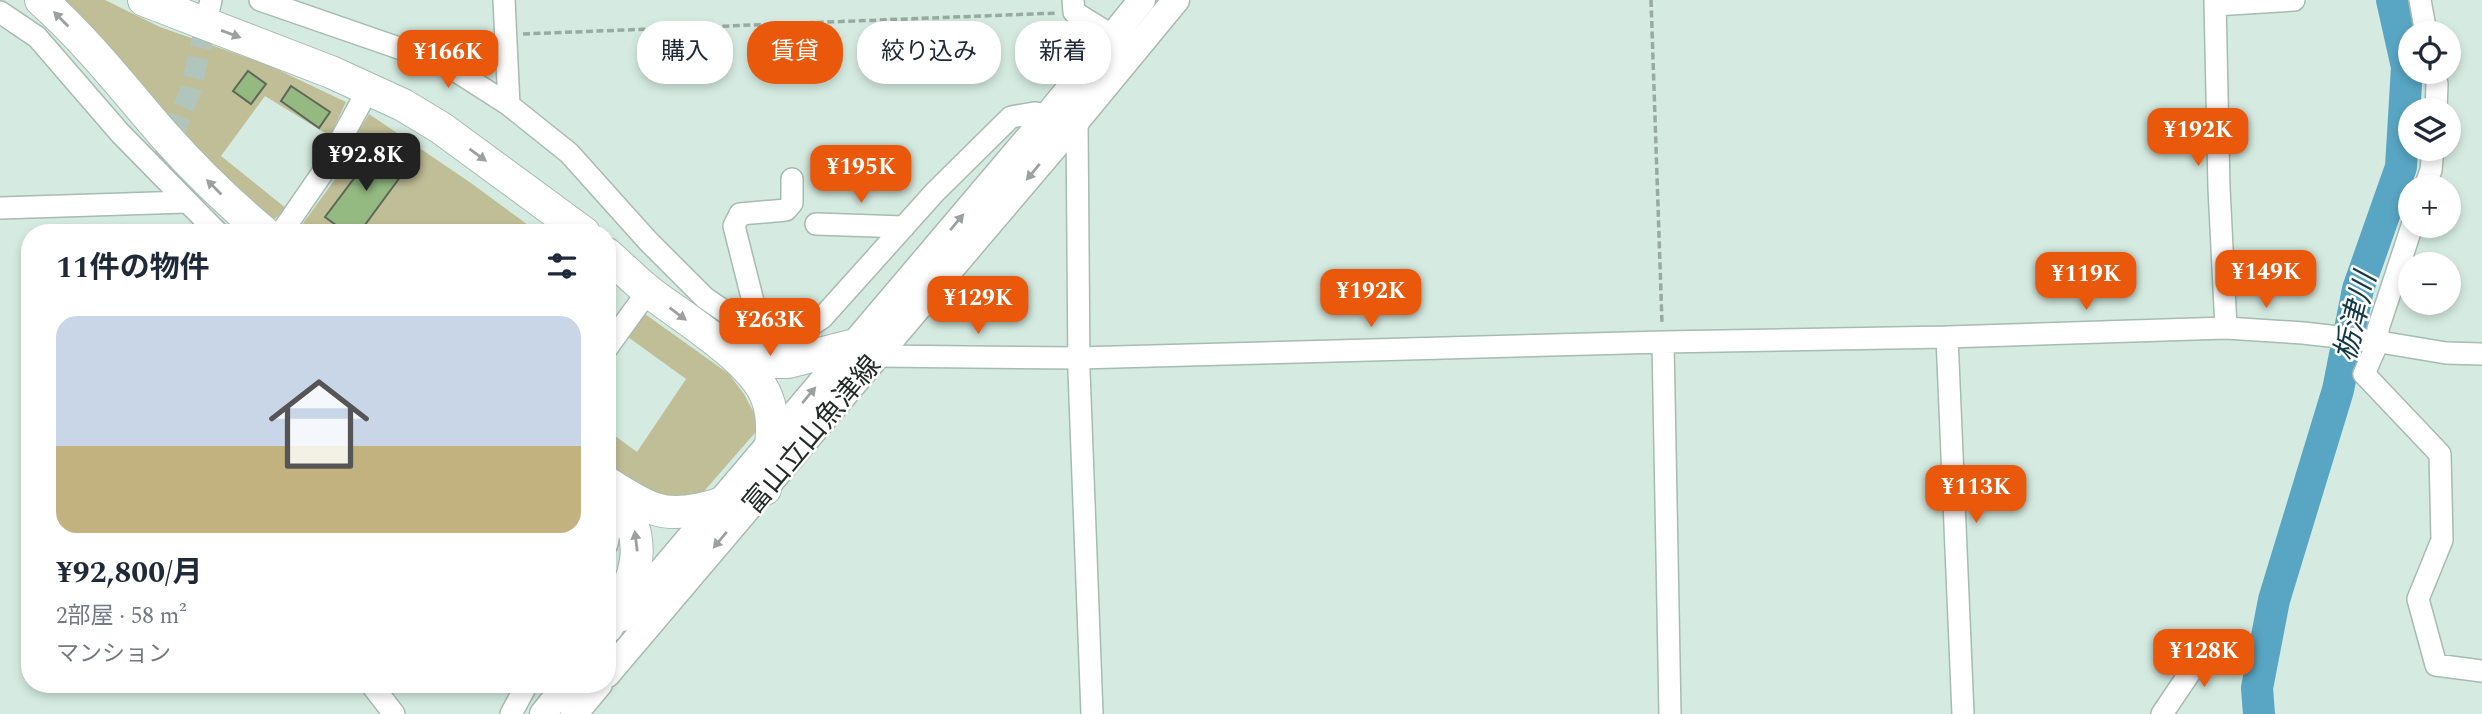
<!DOCTYPE html>
<html lang="ja">
<head>
<meta charset="utf-8">
<style>
  body { margin:0; font-family:Spectral,"Noto Sans JP",serif; background:#f6f6f7; color:#1f2937; height:100vh; display:flex; flex-direction:column; font-size:26px; white-space:nowrap }
  * { box-sizing:border-box; margin:0 }
  p { font-size:23px; color:#747a83 }
  .icon { flex:none; width:38px; height:38px; fill:none; stroke:currentColor; stroke-width:2; stroke-linecap:round; stroke-linejoin:round }
  .map { position:relative; flex:1; overflow:hidden }
  .sheet { position:absolute; left:21px; top:224px; width:595px; height:469px; display:flex; flex-direction:column; background:#fff; border-radius:28px; box-shadow:0 4px 10px #0003 }
  .sheet>* { flex:none }
  .banner { position:absolute; left:637px; top:21px; width:665px; height:63px; display:flex; gap:14px }
  .tools { position:absolute; left:2398px; top:21px; display:grid; gap:14px }
  .tools a { display:grid; place-items:center; width:63px; height:63px; border-radius:50%; background:#fff; box-shadow:0 4px 10px #0003; font-size:35px }
  .price { position:absolute; translate:-50% -60px; padding:0 16px; border-radius:14px; background:#ea580c; color:#fff; font-size:23px; line-height:46px; filter:drop-shadow(0 2px 4px #0008) }
  .price::after { content:''; position:absolute; left:50%; top:42px; width:21px; height:16px; margin-left:-10px; background:inherit; clip-path:polygon(0 0,100% 0,50% 100%) }
  .price.selected { background:#222; color:#fff }
  ul { padding:0; list-style:none }
  li { display:grid; align-content:center; gap:14px; height:371px; padding:0 35px }
  li+li { border-top:2px solid #e0e1e3 }
  li span { display:grid; place-items:center; height:217px; border-radius:21px; color:#555 }
  li>.icon { margin-inline-start:auto }
  span .icon { width:126px; height:126px; fill:#fffc; stroke-width:1 }
  li b { font-size:30px }
  h2 { display:flex; justify-content:space-between; align-items:center; height:84px; padding:0 35px; font-size:30px }
  .pill { padding:0 24px; border-radius:28px; background:#fff; box-shadow:0 4px 10px #0003; font-size:24px; line-height:63px }
  .pill.selected { background:#ea580c; color:#fff }
  .map>svg:first-child { display:block }
  .green { fill:#c0be96 }
  .lines { fill:none; stroke-linecap:round; stroke-linejoin:round }
  .river { stroke:#58a6c4; stroke-width:32 }
  .building { fill:#94ba81; stroke:#5e6859; stroke-width:2 }
  .minor-tunnel { stroke:#b2c5bc; stroke-width:21; stroke-dasharray:21 10; stroke-linecap:butt }
  .minor-casing { stroke:#a6bbb1; stroke-width:24 }
  .major-casing { stroke:#a6bbb1; stroke-width:29 }
  .highway-casing { stroke:#a6bbb1; stroke-width:34 }
  .path { stroke:#99aaa2; stroke-width:3.5; stroke-dasharray:7 3.5; stroke-linecap:butt }
  .minor { stroke:#fff; stroke-width:21 }
  .major { stroke:#fff; stroke-width:26 }
  .highway { stroke:#fff; stroke-width:32 }
  .oneway { fill:#9ca09e }
  .labels { text-anchor:middle; stroke-width:5; stroke-linejoin:round; paint-order:stroke }
  .street-label { font-size:28px; fill:#242c28; stroke:#fff }
  .water-label { font-size:30px; font-style:italic; fill:#143946; stroke:#fff }
</style>
</head>
<body>
<div class="map">
<svg width="2482" height="714" viewBox="0 0 2482 714">
  <rect width="100%" height="100%" fill="#d5ebe1"/>
  <path class="green" d="M58 0H105L160 27 268 65 346 102 330 136 265 96 221 156 287 209 273 220 222 177Z
    M369 114 471 183 539 233H296L355 152 349 148Z
    M645 314 729 374 744 394 761 426 699 497 667 506 607 474V430L637 452 686 379 628 337Z"/>
  <g class="lines">
    <path class="river" d="M2259 714 2257 688 2274 600 2338 390 2358 289 2401 167 2407 67 2392 0"/>
  </g>
  <path class="building" d="M248 71 266 84 251 104 233 91Z
    M291 86 330 112 319 128 281 101Z
    M377 148 406 169 359 233H347L325 217Z"/>
  <g class="lines">
    <path class="minor-tunnel" d="M161 165 191 89 208 14"/>
    <defs>
      <path id="minor" d="M260 0 445 64 509 105 569 153 648 241 705 298 762 337H793L822 318 935 192 1011 117 1034 113 1048 115
        M504 0 509 105
        M1073 0 1074 12 1111 35
        M2215 0 2219 188 2226 328
        M2420 0 2426 33
        M2215 5 2294 0
        M209 9 211 0
        M0 12 37 37 120 133 218 233
        M2434 72 2437 84 2436 110
        M1077 120 1079 371 1092 714
        M2425 187 2431 170 2433 149
        M0 208 186 202
        M816 224 904 227
        M2412 226 2378 329V342L2364 374 2440 454 2442 540 2418 599 2436 665 2482 671
        M281 233 323 172 369 88
        M762 337 734 226 740 214 786 210 792 203V179
        M1947 337 1963 714
        M1663 342 1670 714
        M607 348 648 291
        M877 356 1079 358 1663 342 1947 337 2226 328 2303 333 2374 341 2446 353 2482 354
        M607 531 609 533 607 544
        M371 684 394 714
        M511 714 527 684
        M2162 714 2193 668 2224 645"/>
      <path id="major" d="M622 618 1048 115 1142 0
        M607 674 1077 120 1176 0
        M543 714 567 684
        M574 714 599 684"/>
      <path id="highway" d="M41 0C87 41 124 89 164 135 195 170 229 203 265 233
        M144 0 331 72 403 105 441 128 584 233
        M607 254C622 267 636 282 652 294 684 318 754 361 767 398 778 426 768 461 765 489 733 499 687 520 655 509 638 503 622 492 607 483
        M731 349 769 362H788L851 346
        M607 627C639 577 652 537 611 488"/>
    </defs>
    <use href="#minor" class="minor-casing"/>
    <use href="#major" class="major-casing"/>
    <use href="#highway" class="highway-casing"/>
    <path class="path" d="M1651 0 1662 323
      M523 34 1058 13"/>
    <use href="#minor" class="minor"/>
    <use href="#major" class="major"/>
    <use href="#highway" class="highway"/>
  </g>
  <defs><path id="oneway-solid" d="M-6-.8H1V-3.2L6.5 0L1 3.2V.8H-6Z" transform="scale(1.75)"/></defs>
  <g class="oneway">
    <use href="#oneway-solid" transform="translate(61 19) rotate(-135)"/>
    <use href="#oneway-solid" transform="translate(231 34) rotate(20)"/>
    <use href="#oneway-solid" transform="translate(478 155) rotate(36)"/>
    <use href="#oneway-solid" transform="translate(1033 172) rotate(130)"/>
    <use href="#oneway-solid" transform="translate(214 187) rotate(-135)"/>
    <use href="#oneway-solid" transform="translate(957 222) rotate(-50)"/>
    <use href="#oneway-solid" transform="translate(678 314) rotate(37)"/>
    <use href="#oneway-solid" transform="translate(809 395) rotate(-50)"/>
    <use href="#oneway-solid" transform="translate(720 540) rotate(130)"/>
    <use href="#oneway-solid" transform="translate(636 541) rotate(-97)"/>
  </g>
  <g class="labels">
    <g class="street-label">
      <text transform="translate(811 434) rotate(-50)" y="10">富山立山魚津線</text>
    </g>
    <g class="water-label">
      <text transform="translate(2355 317) rotate(-76)" y="10">栃津川</text>
    </g>
  </g>
</svg>
<div class="tools">
<a><svg class="icon" aria-label="locate" viewBox="0 0 24 24"><circle cx="12" cy="12" r="6"/><path d="M12 2v4M12 18v4M2 12h4M18 12h4"/></svg></a>
<a><svg class="icon" aria-label="layers" viewBox="0 0 24 24"><path d="M12 4l9 5-9 5-9-5zM3 14l9 5 9-5"/></svg></a>
<a>+</a>
<a>−</a>
</div>
<b class="price" style="left:448px;top:90px">¥166K</b>
<b class="price" style="left:2198px;top:168px">¥192K</b>
<b class="price selected" style="left:366px;top:193px">¥92.8K</b>
<b class="price" style="left:861px;top:205px">¥195K</b>
<b class="price" style="left:2266px;top:310px">¥149K</b>
<b class="price" style="left:2086px;top:312px">¥119K</b>
<b class="price" style="left:1371px;top:329px">¥192K</b>
<b class="price" style="left:978px;top:336px">¥129K</b>
<b class="price" style="left:770px;top:358px">¥263K</b>
<b class="price" style="left:1976px;top:525px">¥113K</b>
<b class="price" style="left:2204px;top:689px">¥128K</b>
<div class="banner">
<a class="pill">購入</a>
<a class="pill selected">賃貸</a>
<a class="pill">絞り込み</a>
<a class="pill">新着</a>
</div>
<section class="sheet">
<h2>11件の物件<svg class="icon" aria-label="filters" viewBox="0 0 24 24"><path d="M4 7h16M4 17h16"/><circle cx="9" cy="7" r="2"/><circle cx="15" cy="17" r="2"/></svg></h2>
<ul>
<li><span style="background:linear-gradient(#c9d6e8 60%,#c2b280 0)"><svg class="icon" aria-label="home" viewBox="0 0 24 24"><path d="M3 11l9-7 9 7M6 9v11h12V9"/></svg></span><div><b>¥92,800/月</b><p>2部屋 · 58 m²</p><p>マンション</p></div></li>
</ul>
</section>
</div>
</body>
</html>
